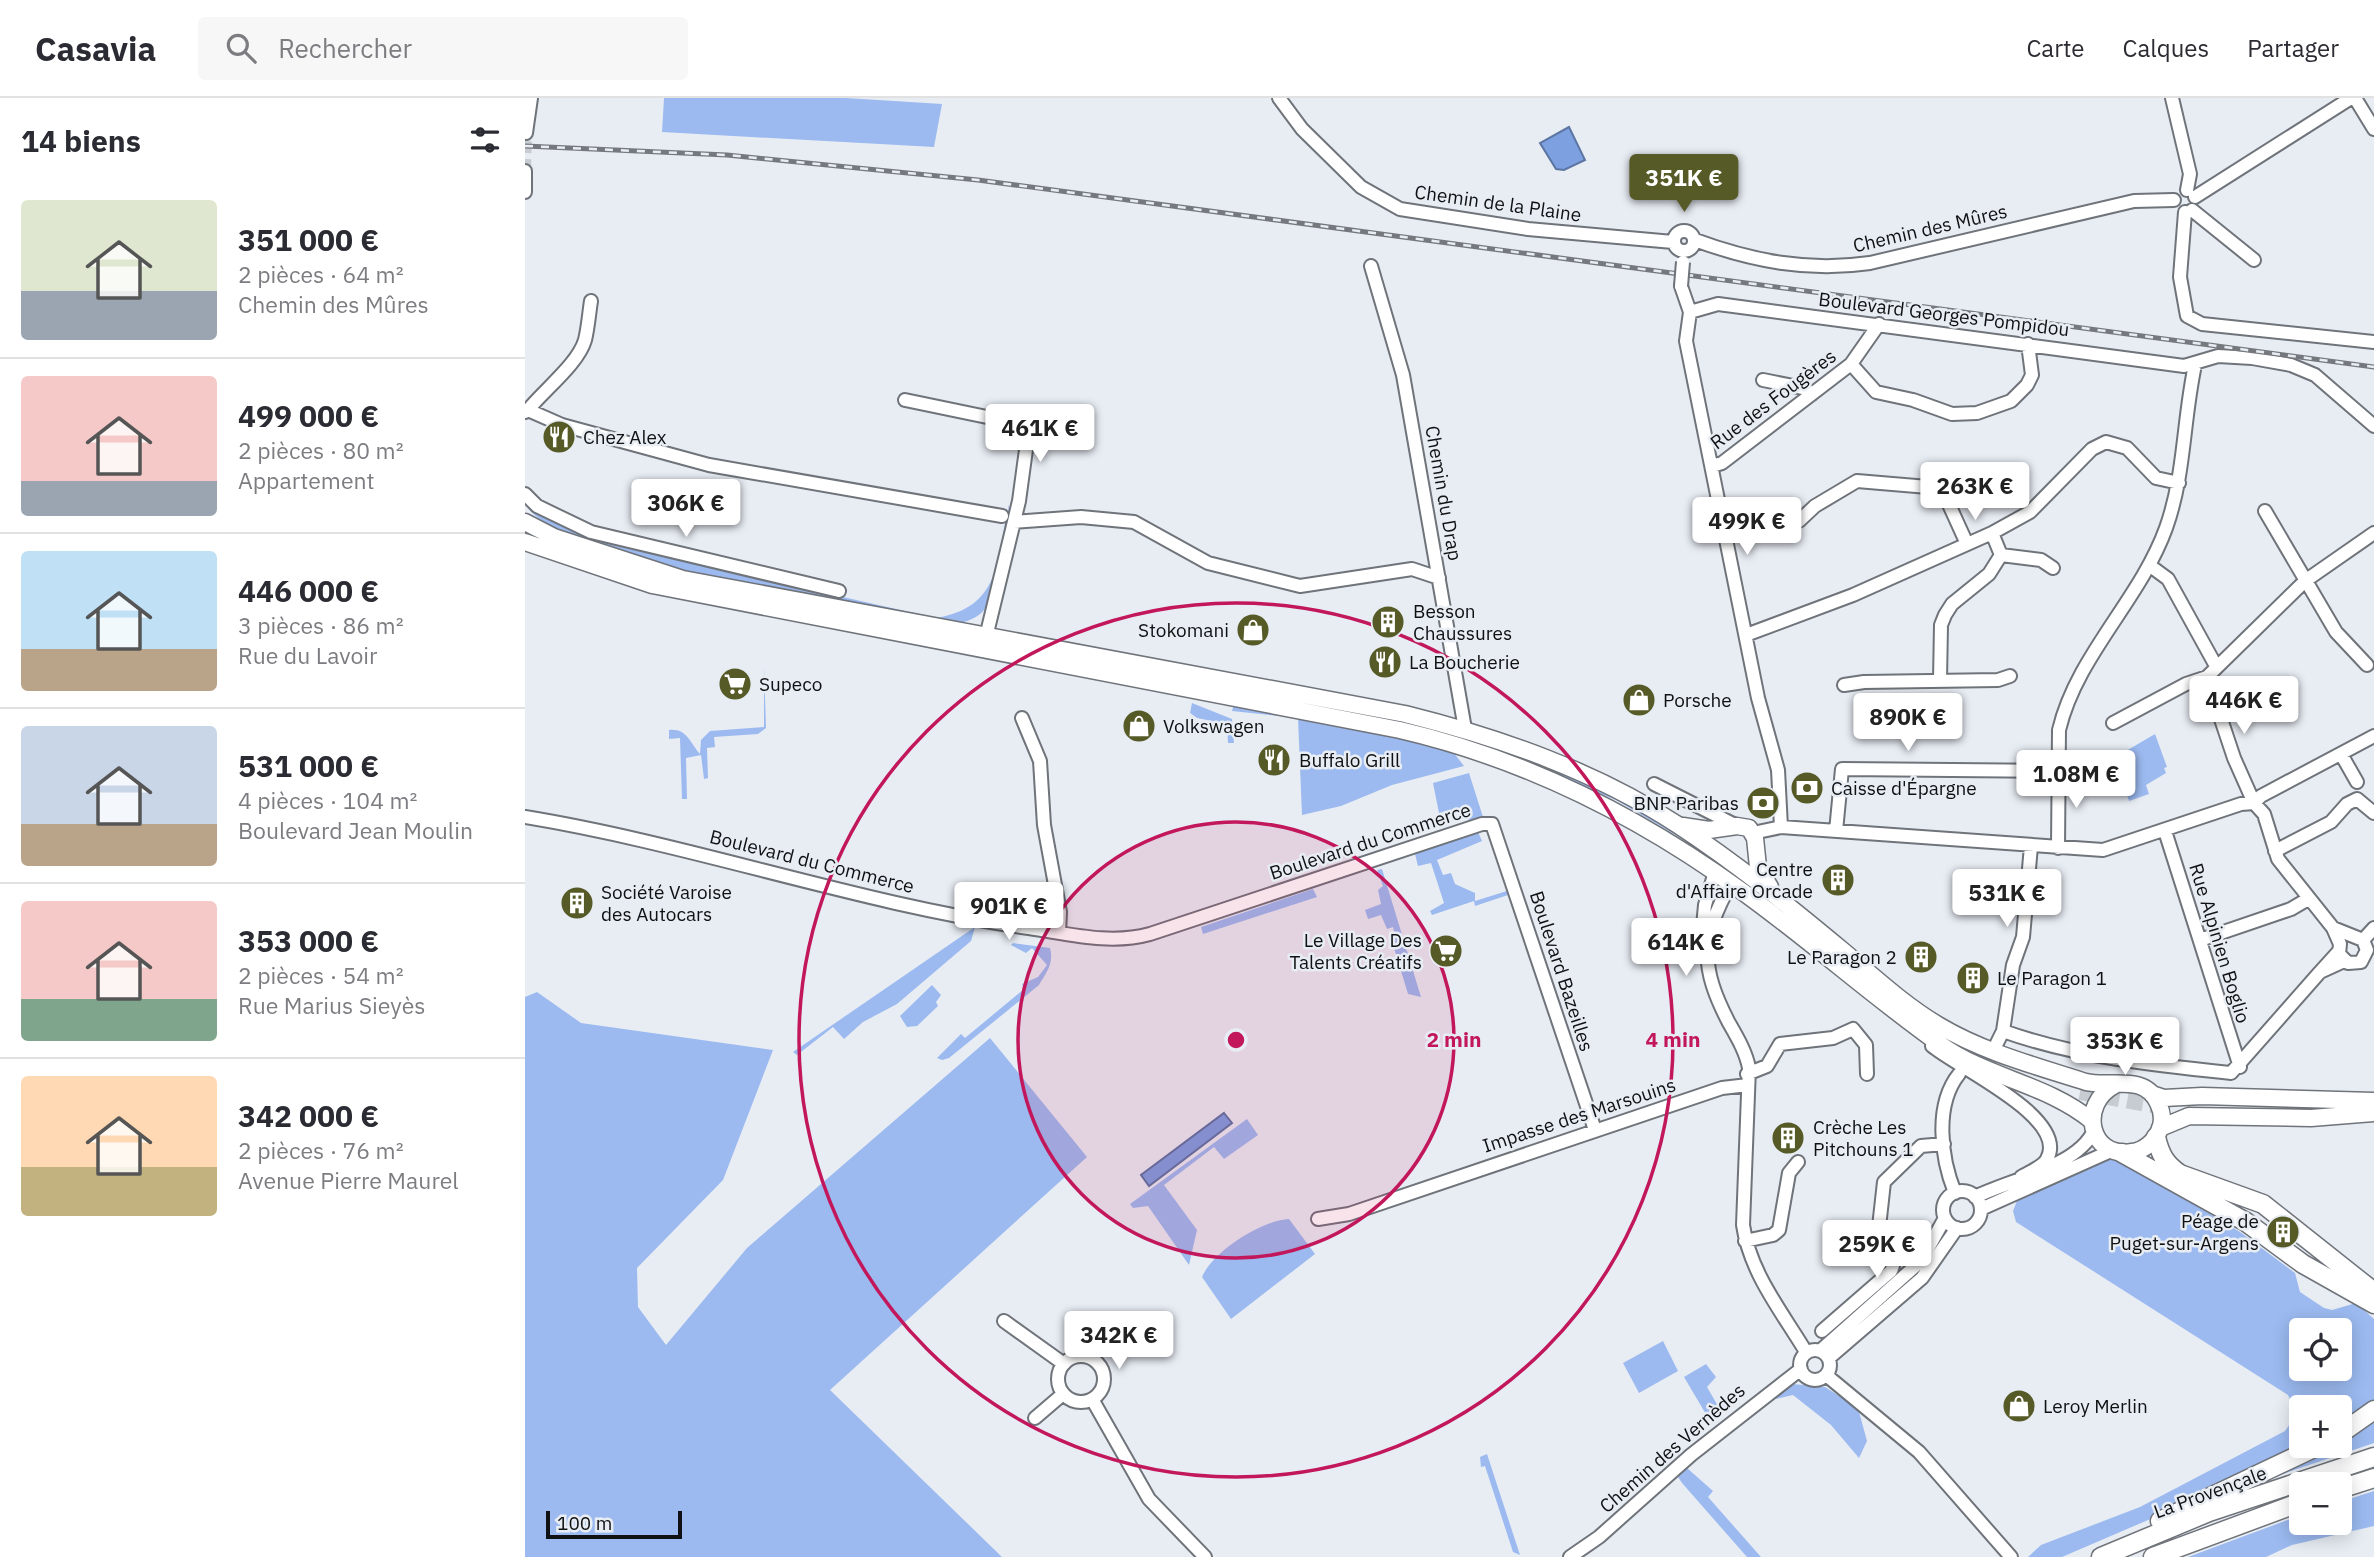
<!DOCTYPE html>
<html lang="fr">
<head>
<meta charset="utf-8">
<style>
  body { margin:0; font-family:"IBM Plex Sans",sans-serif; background:#f7f7f7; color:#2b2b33; height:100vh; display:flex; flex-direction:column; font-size:26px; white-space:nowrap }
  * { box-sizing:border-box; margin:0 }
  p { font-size:23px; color:#7c7c81 }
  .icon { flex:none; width:38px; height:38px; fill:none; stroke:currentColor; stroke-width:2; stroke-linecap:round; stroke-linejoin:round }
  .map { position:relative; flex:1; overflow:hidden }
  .sheet { display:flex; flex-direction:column; background:#fff; width:525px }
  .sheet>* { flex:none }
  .tools { position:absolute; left:1764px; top:1220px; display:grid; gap:14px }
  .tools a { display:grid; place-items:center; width:63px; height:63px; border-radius:7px; background:#fff; box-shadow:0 4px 18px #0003; font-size:35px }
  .scale { position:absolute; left:21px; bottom:18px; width:136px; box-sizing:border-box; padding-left:7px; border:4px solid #0f1113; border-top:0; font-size:19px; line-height:24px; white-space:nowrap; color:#0f1113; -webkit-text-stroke:5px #e8edf4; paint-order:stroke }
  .price { position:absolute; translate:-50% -60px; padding:0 16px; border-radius:7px; background:#fff; color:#222; font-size:23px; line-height:46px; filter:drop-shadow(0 2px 4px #0008) }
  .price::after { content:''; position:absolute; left:50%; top:42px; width:21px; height:16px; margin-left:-10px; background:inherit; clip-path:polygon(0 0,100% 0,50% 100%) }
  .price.current { background:#565a27; color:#fff }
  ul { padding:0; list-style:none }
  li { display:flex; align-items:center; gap:21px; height:175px; padding:0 21px }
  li+li { border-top:2px solid #e1e1e2 }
  li span { display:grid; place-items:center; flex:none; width:196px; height:140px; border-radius:7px; color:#555 }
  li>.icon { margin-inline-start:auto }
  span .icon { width:84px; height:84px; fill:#fffc; stroke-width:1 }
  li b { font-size:30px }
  h2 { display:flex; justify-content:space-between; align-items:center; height:84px; padding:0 21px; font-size:30px }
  header { display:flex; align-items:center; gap:42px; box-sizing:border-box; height:98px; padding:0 35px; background:#fff; border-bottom:2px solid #e1e1e2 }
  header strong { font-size:33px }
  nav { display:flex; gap:38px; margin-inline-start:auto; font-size:24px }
  .search { width:490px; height:63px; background:#f7f7f7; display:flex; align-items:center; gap:18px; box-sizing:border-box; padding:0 24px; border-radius:7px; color:#7c7c81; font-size:26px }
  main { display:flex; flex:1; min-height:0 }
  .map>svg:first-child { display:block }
  .green { fill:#9cbaf0; fill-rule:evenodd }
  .water { fill:#7da0e0; stroke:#5c75a2; stroke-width:2 }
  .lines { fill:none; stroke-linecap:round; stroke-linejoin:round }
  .minor-tunnel { stroke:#c7ccd2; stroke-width:12; stroke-dasharray:12 6; stroke-linecap:butt }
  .major-tunnel { stroke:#c7ccd2; stroke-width:16; stroke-dasharray:16 8; stroke-linecap:butt }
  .minor-casing { stroke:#6f737a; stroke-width:16 }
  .major-casing { stroke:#6f737a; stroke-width:19 }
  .highway-casing { stroke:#6f737a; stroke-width:21 }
  .minor { stroke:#fff; stroke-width:12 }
  .major { stroke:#fff; stroke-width:16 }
  .highway { stroke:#fff; stroke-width:18 }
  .rail-casing { stroke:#75797d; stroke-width:5 }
  .rail { stroke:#e8edf4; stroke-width:2.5; stroke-dasharray:8; stroke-linecap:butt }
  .minor-bridge-casing { stroke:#6f737a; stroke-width:16; stroke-linecap:butt }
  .minor-bridge { stroke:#fff; stroke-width:12 }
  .ring { fill:none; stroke:#c2185b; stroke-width:3.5 }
  .labels { text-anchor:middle; stroke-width:5; stroke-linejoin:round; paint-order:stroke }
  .street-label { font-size:19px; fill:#0f1113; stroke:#e8edf4 }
  .poi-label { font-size:19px; fill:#0f1113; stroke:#e8edf4; text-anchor:start }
  .centre { fill:#c2185b; stroke:#e8edf4; stroke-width:3.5 }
  .ring-label { font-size:21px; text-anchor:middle; font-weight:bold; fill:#c2185b; stroke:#e8edf4; stroke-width:5; stroke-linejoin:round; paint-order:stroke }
</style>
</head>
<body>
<header>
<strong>Casavia</strong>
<div class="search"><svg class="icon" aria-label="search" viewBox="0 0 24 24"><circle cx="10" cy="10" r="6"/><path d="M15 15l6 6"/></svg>Rechercher</div>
<nav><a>Carte</a><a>Calques</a><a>Partager</a></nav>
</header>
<main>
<section class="sheet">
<h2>14 biens<svg class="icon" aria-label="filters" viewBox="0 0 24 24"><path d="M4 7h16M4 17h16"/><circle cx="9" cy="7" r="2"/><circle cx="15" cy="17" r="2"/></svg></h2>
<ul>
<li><span style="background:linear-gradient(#dfe7d0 65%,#9aa5b1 0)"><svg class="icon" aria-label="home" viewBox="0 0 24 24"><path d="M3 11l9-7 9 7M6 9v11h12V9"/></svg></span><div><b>351 000 €</b><p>2 pièces · 64 m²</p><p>Chemin des Mûres</p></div></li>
<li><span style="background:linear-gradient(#f6c9c9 75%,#9aa5b1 0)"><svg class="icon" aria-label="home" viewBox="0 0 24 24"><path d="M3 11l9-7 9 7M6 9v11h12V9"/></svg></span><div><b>499 000 €</b><p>2 pièces · 80 m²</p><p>Appartement</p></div></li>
<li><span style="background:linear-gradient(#bfe0f5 70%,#b9a48a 0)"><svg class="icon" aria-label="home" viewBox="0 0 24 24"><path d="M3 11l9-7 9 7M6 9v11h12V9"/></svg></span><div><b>446 000 €</b><p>3 pièces · 86 m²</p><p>Rue du Lavoir</p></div></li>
<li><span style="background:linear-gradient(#c9d6e8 70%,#b9a48a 0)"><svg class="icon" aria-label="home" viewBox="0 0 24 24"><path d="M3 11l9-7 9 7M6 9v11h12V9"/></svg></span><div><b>531 000 €</b><p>4 pièces · 104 m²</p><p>Boulevard Jean Moulin</p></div></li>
<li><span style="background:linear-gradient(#f6c9c9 70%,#7fa58c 0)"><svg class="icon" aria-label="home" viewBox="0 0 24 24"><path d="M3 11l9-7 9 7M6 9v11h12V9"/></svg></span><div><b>353 000 €</b><p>2 pièces · 54 m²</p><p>Rue Marius Sieyès</p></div></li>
<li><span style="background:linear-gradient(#ffd9b3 65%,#c2b280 0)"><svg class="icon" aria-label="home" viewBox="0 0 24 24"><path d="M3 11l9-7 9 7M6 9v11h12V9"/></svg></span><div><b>342 000 €</b><p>2 pièces · 76 m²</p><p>Avenue Pierre Maurel</p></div></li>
</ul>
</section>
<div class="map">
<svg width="1849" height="1459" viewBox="0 0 1849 1459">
  <rect width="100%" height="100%" fill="#e8edf4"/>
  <path class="green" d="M139 0H321L417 6 409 49 137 34Z
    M0 401 33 425 91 448 411 520C478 509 471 460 484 406 482 432 475 492 459 512 451 522 437 525 425 527 368 516 0 456 0 401Z
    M239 569 241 630 233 636 189 639 190 649 182 650 183 680 179 681 176 657 161 660 162 701H157L155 640 144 641V632C162 630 165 645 175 656L176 642 185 633 239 629Z
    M667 605 707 621 709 645H703L702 626 672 620 665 615Z
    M709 606 925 650 939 668 867 687 816 708 777 717 773 620 707 613Z
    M804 610 906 628 1049 677 1140 726 1180 754 1091 702 981 657 911 633Z
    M1630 636 1642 669 1639 670 1641 675 1621 687 1624 696 1604 703 1589 660Z
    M944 675 958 719 944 723 939 709 914 715 908 685Z
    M953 734 957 743 912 762 918 777 926 775 930 786 950 795V803L985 792 986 796 950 808 949 803 907 817 905 813 919 805 906 765 893 768 890 756Z
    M857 771 896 899 883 896 866 840 870 838 868 829 862 831 856 817 843 821 840 812 856 806 853 792 858 788 852 772Z
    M788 791 792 799 678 836 676 829Z
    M450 829 446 843 372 906 338 924 319 941 308 929 272 957 268 954Z
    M488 845 525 850C529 865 522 874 514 887L424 960 417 962 412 960 436 936 440 940 499 891 497 886 513 879 522 867 507 850 501 855 486 847Z
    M407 887 416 897 411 904 413 908 392 928 382 929 375 918Z
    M12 894 56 925 248 952 198 1082 112 1170 113 1209 141 1247 222 1150 465 940 562 1059 305 1292 477 1459H0V899Z
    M722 1021 733 1037 699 1061 689 1049 639 1087 672 1132 664 1167 623 1108 608 1110 605 1106Z
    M1588 1061 1597 1063 1715 1134 1770 1175 1775 1194 1799 1210 1807 1212 1831 1205 1849 1221V1303L1815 1330V1309H1776V1348L1644 1413 1537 1459H1503L1516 1447 1615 1409 1760 1333 1772 1316 1763 1297 1491 1124 1488 1113 1493 1100 1572 1065ZM1776 1232H1815V1270H1776Z
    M764 1121 790 1156 706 1221 677 1179C688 1153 737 1122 764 1121Z
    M1138 1243 1153 1273 1114 1295 1098 1265Z
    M1181 1266 1191 1279 1182 1289 1193 1308 1202 1300 1206 1308 1185 1323 1159 1279Z
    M1267 1286 1300 1289 1333 1310 1342 1343 1334 1360 1306 1327 1268 1297 1246 1302Z
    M1849 1319V1345L1734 1384 1732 1382 1803 1348H1815V1341Z
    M962 1356 995 1457 988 1454 960 1368 956 1369 955 1359Z
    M1162 1370 1188 1393 1183 1399 1236 1459H1222L1157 1385 1153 1379Z
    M1849 1393V1428L1767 1447 1741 1459H1663L1776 1417V1424H1815V1404Z"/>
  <path class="water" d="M1044 29 1060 62 1039 72 1031 71 1015 45Z
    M699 1015 707 1025 624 1088 616 1077Z"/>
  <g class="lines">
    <path class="minor-tunnel" d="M0 73 1 35"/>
    <path class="major-tunnel" d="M1555 994 1644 1010"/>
    <defs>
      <path id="minor" d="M754 0 777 31 836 89 875 111 1003 131 1148 144
        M1647 0 1665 76 1662 92
        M1830 0 1849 31
        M1 35 6 0
        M0 94V73
        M1670 99 1826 0
        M1667 112 1729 162
        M1660 114 1655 179 1662 218 1677 226 1849 244
        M1149 143a10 10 0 1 1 20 0a10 10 0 1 1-20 0Z
        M1170 142C1227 163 1283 174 1345 165L1609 103 1649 102
        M846 168 878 277 940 631
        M1156 188 1165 214 1161 243 1233 600 1253 672 1256 729
        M1165 214 1193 206 1659 268 1693 258 1727 260 1766 267 1790 277 1849 328
        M1326 266 1351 294 1388 302 1427 316 1452 315 1486 303 1502 287 1507 277 1503 246
        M1238 282 1278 290 1287 296
        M380 302 486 324 503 337 494 403 461 539
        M3 312C19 292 53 266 60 242 63 230 64 216 66 203
        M0 314 3 312 37 327 184 367 477 418
        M1187 368 1197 365 1326 266 1354 226
        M0 396 12 408 66 434 314 493
        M1740 413 1811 534 1842 567
        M1274 423 1290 408 1332 383 1403 389 1422 402 1442 446
        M489 424 556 419 609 424 683 465 775 488 887 471 914 480
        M1476 457 1516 462 1528 470
        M1624 467 1643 481 1691 568
        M1221 537 1328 497 1467 435 1505 414 1567 351 1581 344 1602 350 1631 380 1654 385
        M1682 579 1709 660 1729 705 1739 716 1753 761 1808 830 1815 846 1814 856 1823 865 1836 864 1842 852 1838 842 1808 830
        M1415 582 1416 527 1420 517 1427 506 1464 476 1476 457 1467 435
        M1319 587 1339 584 1473 582 1485 578
        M497 620 515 663 519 727 535 814 534 834
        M1588 625 1661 586 1682 579 1780 483 1849 435
        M1816 656 1832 684
        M1129 686 1212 728
        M0 719C170 747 334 806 504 830 545 836 585 847 625 836L957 726H967L1070 1032
        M1311 733 1317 671 1536 673
        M1640 733 1715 969
        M1228 735 1256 729 1578 752 1716 706 1729 705 1736 698 1849 638
        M1533 750 1534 632C1552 557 1615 502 1641 430 1660 377 1658 322 1670 267
        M1750 753 1806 724 1822 706 1832 701 1849 715
        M1206 785C1175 841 1175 869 1204 925 1212 939 1221 954 1224 970L1218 1127C1225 1175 1257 1214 1281 1254
        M1177 839 1180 807 1190 774
        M1675 842 1766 811 1783 801
        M1838 842 1849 830
        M1814 853 1795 874 1819 863
        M1478 933C1551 959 1629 967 1706 975L1795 874
        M1472 945 1478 933 1488 867 1498 839 1506 748
        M1407 948C1433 970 1545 1020 1522 1061 1518 1069 1504 1074 1496 1079
        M1222 976 1242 968 1255 946 1308 940 1328 931 1341 947 1342 976
        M1418 1112a19 19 0 1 1 38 0a19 19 0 1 1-38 0Z
        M1430 1095C1416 1060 1409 1007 1434 976
        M1450 1099C1484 1082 1554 1068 1569 1032
        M1456 1111 1588 1052
        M793 1121 824 1116 1197 990 1223 987
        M1220 1143 1248 1137 1254 1132 1264 1075 1273 1064
        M479 1223 539 1266
        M1297 1233 1366 1173C1377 1147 1361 1151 1354 1129L1359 1084 1396 1048 1419 1046
        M1275 1267a15 15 0 1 1 30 0a15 15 0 1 1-30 0Z
        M1296 1252 1396 1163 1420 1120
        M533 1281a23 23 0 1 1 46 0a23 23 0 1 1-46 0Z
        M1304 1260 1397 1180 1432 1130
        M1301 1277 1394 1354 1486 1459
        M567 1301 624 1401 680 1459
        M510 1320 538 1296
        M1045 1459 1074 1439 1166 1357 1276 1271"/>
      <path id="major" d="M0 424 29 439 158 481 880 616C976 640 1070 673 1153 727 1211 765 1264 808 1317 852 1348 878 1378 906 1413 927 1458 954 1511 968 1561 984 1586 990 1619 975 1633 1005 1637 1013 1638 1023 1635 1031 1630 1043 1619 1053 1607 1054 1564 1061 1553 1006 1590 987
        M0 444 127 487 875 632C1000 661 1115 719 1218 794 1286 843 1348 899 1416 947 1463 980 1522 986 1567 1023
        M1158 728 1184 732 1212 728 1224 730 1230 740 1233 769 1245 789
        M1627 996 1639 1000 1677 998 1849 1003
        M1635 1030 1664 1018 1786 1020 1849 1015"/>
      <path id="highway" d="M1631 1039C1635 1056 1640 1066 1655 1076L1738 1106 1849 1194
        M1597 1055 1721 1124 1778 1166 1849 1206
        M1815 1336 1849 1312
        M1815 1391 1849 1380
        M1635 1423 1793 1348
        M1576 1459 1684 1414 1849 1359
        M1628 1459 1776 1404"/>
    </defs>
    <use href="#minor" class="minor-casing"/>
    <use href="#major" class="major-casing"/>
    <use href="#highway" class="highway-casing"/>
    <use href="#minor" class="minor"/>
    <use href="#major" class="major"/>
    <use href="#highway" class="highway"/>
    <defs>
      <path id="rail" d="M0 48 202 57 453 82 1849 269"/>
    </defs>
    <use href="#rail" class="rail-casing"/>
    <use href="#rail" class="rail"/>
    <defs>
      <path id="minor-bridge" d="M1156 188 1158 164"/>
    </defs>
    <use href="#minor-bridge" class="minor-bridge-casing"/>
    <use href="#minor-bridge" class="minor-bridge"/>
  </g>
  <circle cx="711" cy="942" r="218" fill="#c2185b" fill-opacity=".12"/>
  <g class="ring">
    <circle cx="711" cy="942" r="218"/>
    <circle cx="711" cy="942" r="437"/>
  </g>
  <defs>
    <symbol id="restaurant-disc" viewBox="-11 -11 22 22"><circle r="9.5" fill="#565a27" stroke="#e8edf4"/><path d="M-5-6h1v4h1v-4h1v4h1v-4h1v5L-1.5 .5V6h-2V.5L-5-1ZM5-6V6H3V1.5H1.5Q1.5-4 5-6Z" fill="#fff"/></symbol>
    <symbol id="building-disc" viewBox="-11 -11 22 22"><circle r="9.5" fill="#565a27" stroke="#e8edf4"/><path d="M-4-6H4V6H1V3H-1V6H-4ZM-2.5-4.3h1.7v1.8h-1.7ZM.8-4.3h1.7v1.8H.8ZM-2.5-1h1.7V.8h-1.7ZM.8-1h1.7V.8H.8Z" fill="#fff"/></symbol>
    <symbol id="shop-disc" viewBox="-11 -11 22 22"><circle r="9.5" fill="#565a27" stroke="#e8edf4"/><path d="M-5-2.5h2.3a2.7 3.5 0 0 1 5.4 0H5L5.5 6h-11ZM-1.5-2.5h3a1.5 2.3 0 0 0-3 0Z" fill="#fff"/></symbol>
    <symbol id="supermarket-disc" viewBox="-11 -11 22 22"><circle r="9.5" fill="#565a27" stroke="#e8edf4"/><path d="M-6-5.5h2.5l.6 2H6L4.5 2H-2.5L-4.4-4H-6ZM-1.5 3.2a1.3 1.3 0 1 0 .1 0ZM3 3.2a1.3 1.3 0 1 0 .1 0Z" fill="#fff"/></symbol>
    <symbol id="bank-disc" viewBox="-11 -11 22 22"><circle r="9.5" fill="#565a27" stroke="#e8edf4"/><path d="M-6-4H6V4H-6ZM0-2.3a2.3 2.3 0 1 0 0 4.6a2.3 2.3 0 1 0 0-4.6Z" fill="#fff"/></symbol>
  </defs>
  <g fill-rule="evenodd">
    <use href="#restaurant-disc" x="15" y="320" width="38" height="38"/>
    <use href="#building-disc" x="844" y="505" width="38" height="38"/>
    <use href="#shop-disc" x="709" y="513" width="38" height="38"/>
    <use href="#restaurant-disc" x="841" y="545" width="38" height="38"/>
    <use href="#supermarket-disc" x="191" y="567" width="38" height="38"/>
    <use href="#shop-disc" x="1095" y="583" width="38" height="38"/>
    <use href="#shop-disc" x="595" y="609" width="38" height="38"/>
    <use href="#restaurant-disc" x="730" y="643" width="38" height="38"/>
    <use href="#bank-disc" x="1263" y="671" width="38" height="38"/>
    <use href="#bank-disc" x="1219" y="686" width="38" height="38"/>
    <use href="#building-disc" x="1294" y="763" width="38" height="38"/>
    <use href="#building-disc" x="33" y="786" width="38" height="38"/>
    <use href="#supermarket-disc" x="902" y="834" width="38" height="38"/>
    <use href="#building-disc" x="1377" y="840" width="38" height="38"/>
    <use href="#building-disc" x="1429" y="861" width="38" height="38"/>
    <use href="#building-disc" x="1244" y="1021" width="38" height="38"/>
    <use href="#building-disc" x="1739" y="1115" width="38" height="38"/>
    <use href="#shop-disc" x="1475" y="1289" width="38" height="38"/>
  </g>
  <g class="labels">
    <g class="street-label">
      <text transform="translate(973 105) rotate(8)" y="7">Chemin de la Plaine</text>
      <text transform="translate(1405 130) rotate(-13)" y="7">Chemin des Mûres</text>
      <text transform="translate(1419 216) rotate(7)" y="7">Boulevard Georges Pompidou</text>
      <text transform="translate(1248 301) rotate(-37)" y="7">Rue des Fougères</text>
      <text transform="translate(919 395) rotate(80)" y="7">Chemin du Drap</text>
      <text transform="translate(845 743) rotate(-18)" y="7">Boulevard du Commerce</text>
      <text transform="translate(287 763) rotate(14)" y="7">Boulevard du Commerce</text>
      <text transform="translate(1695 845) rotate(73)" y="7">Rue Alpinien Boglio</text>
      <text transform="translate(1037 873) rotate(72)" y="7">Boulevard Bazeilles</text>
      <text transform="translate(1054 1017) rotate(-18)" y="7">Impasse des Marsouins</text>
      <text transform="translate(1147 1350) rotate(-41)" y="7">Chemin des Vernèdes</text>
      <text transform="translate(1685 1394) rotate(-20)" y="7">La Provençale</text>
    </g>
    <g class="poi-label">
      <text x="58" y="346">Chez Alex</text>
      <text x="888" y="520">Besson<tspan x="888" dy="22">Chaussures</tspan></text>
      <text x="704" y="539" text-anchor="end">Stokomani</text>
      <text x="884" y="571">La Boucherie</text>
      <text x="234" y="593">Supeco</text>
      <text x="1138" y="609">Porsche</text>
      <text x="638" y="635">Volkswagen</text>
      <text x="774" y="669">Buffalo Grill</text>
      <text x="1306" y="697">Caisse d'Épargne</text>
      <text x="1214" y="712" text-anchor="end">BNP Paribas</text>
      <text x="1288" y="778" text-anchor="end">Centre<tspan x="1288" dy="22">d'Affaire Orcade</tspan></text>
      <text x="76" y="801">Société Varoise<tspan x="76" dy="22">des Autocars</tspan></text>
      <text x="897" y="849" text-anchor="end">Le Village Des<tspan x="897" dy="22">Talents Créatifs</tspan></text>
      <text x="1372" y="866" text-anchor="end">Le Paragon 2</text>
      <text x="1472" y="887">Le Paragon 1</text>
      <text x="1288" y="1036">Crèche Les<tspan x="1288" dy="22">Pitchouns 1</tspan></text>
      <text x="1734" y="1130" text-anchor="end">Péage de<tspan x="1734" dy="22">Puget-sur-Argens</tspan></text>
      <text x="1518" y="1315">Leroy Merlin</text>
    </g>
  </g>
  <circle cx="711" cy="942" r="10" class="centre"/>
  <g class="ring-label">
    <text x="929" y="949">2 min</text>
    <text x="1148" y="949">4 min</text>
  </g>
</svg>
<div class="tools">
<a><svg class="icon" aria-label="locate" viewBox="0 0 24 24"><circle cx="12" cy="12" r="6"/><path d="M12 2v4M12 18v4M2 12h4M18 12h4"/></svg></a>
<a>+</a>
<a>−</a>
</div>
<div class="scale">100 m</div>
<b class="price current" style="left:1159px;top:116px">351K €</b>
<b class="price" style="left:515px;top:366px">461K €</b>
<b class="price" style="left:1450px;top:424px">263K €</b>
<b class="price" style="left:161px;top:441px">306K €</b>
<b class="price" style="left:1222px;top:459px">499K €</b>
<b class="price" style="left:1719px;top:638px">446K €</b>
<b class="price" style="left:1383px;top:655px">890K €</b>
<b class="price" style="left:1551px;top:712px">1.08M €</b>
<b class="price" style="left:1482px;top:831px">531K €</b>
<b class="price" style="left:484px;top:844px">901K €</b>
<b class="price" style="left:1161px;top:880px">614K €</b>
<b class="price" style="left:1600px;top:979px">353K €</b>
<b class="price" style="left:1352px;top:1182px">259K €</b>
<b class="price" style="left:594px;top:1273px">342K €</b>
</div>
</main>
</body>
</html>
